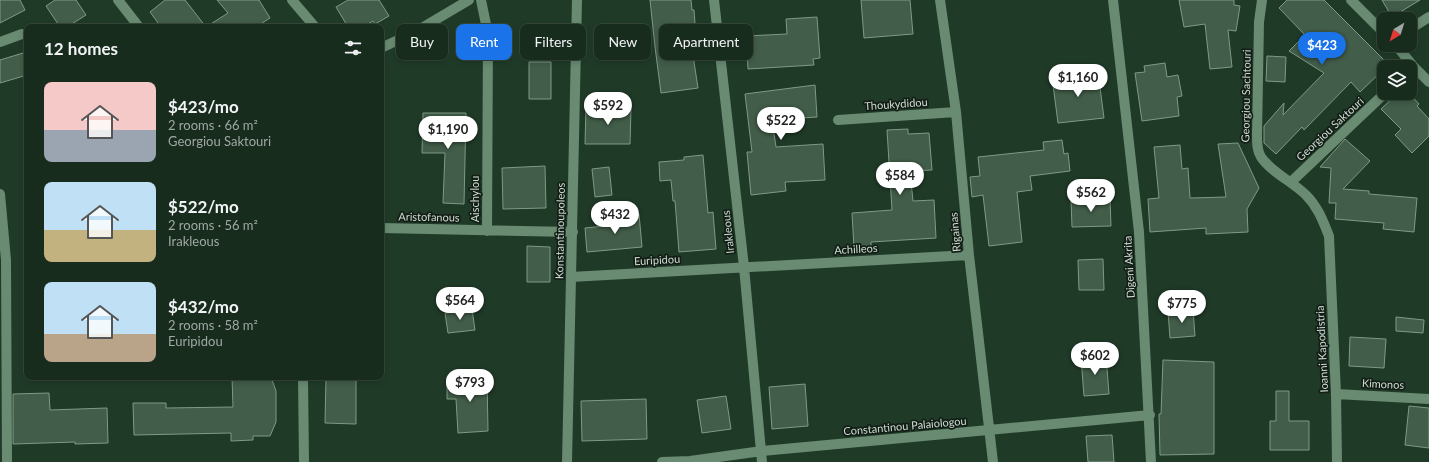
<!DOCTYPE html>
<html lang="en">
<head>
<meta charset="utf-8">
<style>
  body { margin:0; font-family:Lato,sans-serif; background:#213427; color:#f1f3f6; height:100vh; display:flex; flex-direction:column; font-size:15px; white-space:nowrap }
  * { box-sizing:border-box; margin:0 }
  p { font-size:13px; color:#9fa7a4 }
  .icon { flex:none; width:22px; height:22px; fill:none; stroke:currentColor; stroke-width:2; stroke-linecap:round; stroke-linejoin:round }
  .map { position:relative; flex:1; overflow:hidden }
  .details { position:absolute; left:24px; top:24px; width:360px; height:356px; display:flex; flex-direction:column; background:#182c1e; border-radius:8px; box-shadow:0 2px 6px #0003,0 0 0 1px #36483c }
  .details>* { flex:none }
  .hud { position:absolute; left:396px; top:24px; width:380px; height:36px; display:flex; gap:8px }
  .needle { width:26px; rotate:218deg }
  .fabs { position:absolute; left:1377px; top:12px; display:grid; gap:8px }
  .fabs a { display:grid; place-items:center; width:40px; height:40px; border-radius:8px; background:#182c1e; box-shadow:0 2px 6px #0003,0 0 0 1px #36483c; font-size:20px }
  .price { position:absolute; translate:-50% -34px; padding:0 9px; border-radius:14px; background:#fff; color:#222; font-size:13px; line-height:26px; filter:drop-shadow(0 1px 2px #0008) }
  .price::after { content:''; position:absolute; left:50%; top:24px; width:12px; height:9px; margin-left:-6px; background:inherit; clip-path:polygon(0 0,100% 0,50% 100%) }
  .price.on { background:#1a73e8; color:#fff }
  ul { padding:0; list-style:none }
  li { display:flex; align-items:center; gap:12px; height:100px; padding:0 20px }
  li span { display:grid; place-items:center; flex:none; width:112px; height:80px; border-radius:8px; color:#555 }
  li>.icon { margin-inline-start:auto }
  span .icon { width:48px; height:48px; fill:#fffc; stroke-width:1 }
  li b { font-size:17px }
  h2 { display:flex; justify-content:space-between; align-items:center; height:48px; padding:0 20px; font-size:17px }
  .pill { padding:0 14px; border-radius:8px; background:#182c1e; box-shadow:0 2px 6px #0003,0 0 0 1px #36483c; font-size:14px; line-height:36px }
  .pill.on { background:#1a73e8; color:#fff }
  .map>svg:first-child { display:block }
  .building { fill:#425d49; stroke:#7e9b86 }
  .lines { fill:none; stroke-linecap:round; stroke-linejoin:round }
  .minor { stroke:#688b71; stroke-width:10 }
  .labels { text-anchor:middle; stroke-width:3.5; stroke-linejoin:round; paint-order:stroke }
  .street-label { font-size:11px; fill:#ceddd2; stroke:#131e16 }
</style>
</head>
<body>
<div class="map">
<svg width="1429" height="462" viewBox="0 0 1429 462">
  <rect width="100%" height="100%" fill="#203a28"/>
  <path class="building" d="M0 0H20L25 10 0 23Z
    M55 0H76L86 15 67 27H60L46 6Z
    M165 0H185L206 27 228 13 217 0H259L270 18 256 27H161L150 12Z
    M348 0H379L389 16 375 24 373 21 363 27H348L336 7Z
    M650 0H691L692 10H694L696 36H690L698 88 661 93 655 47Z
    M861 0H910L913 34 864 38Z
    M1179 0H1234V5L1240 6 1236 31 1228 30 1232 67 1210 69 1205 24 1184 27Z
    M1287 0H1324L1389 65 1384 67V69L1360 92 1351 82 1304 130 1302 127 1276 154 1264 143V126L1284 103 1283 115 1324 73 1289 51 1305 35 1279 8Z
    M1382 0H1420L1392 17Z
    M817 17 820 58 813 59 814 65 748 69 746 36 787 34 786 19Z
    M23 53 27 65V75L0 83V60Z
    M1267 56 1286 57 1285 82 1266 81Z
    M529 62H551V99H529Z
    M1165 63 1167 77 1178 75 1182 96 1177 97 1179 116 1142 121 1135 73 1145 72 1144 66Z
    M1098 72 1104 118 1058 123 1052 77Z
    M815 85 817 117 772 120 776 147 823 144 825 180 785 182 786 191 751 195 747 152H752L745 94Z
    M1398 93H1409L1419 104 1417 106 1429 119V136L1412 153 1395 135 1401 129 1381 109Z
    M586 108 631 109 630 144H585Z
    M423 113H466L464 204 443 203 445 153H422Z
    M908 129V134L929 133 932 170 910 171 913 201 934 200 936 238 871 242V247L854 248 852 213 892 210 887 130Z
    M1345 139 1370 161 1343 189 1369 191V194L1417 198 1414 232 1383 229 1384 223 1335 219 1336 203H1329L1331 168 1320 167Z
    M1062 140 1064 154 1068 153 1070 171 1030 176 1032 190 1017 192 1022 242 989 246 983 195 972 197 970 177 980 176 978 157 1044 150 1043 142Z
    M1238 143 1259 188 1247 209 1248 232 1206 234V228L1150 232 1148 199 1159 198 1154 147 1180 145 1182 169 1188 168 1190 198 1226 197 1218 144Z
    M703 155 708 213 713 212 716 249 679 252 675 201H673L671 180 660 181 659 162 684 160V157Z
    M545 166 546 208 503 209 502 168Z
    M609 167 612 195 595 197 592 169Z
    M1110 199 1111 226 1072 227 1071 200Z
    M639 214 642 247 587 252 585 228 614 225V216Z
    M527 246 550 247V282H527Z
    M1103 259 1104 290H1079L1078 260Z
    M472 309 475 330 448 333 445 313Z
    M1193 309 1195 336 1170 338 1168 311Z
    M1396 317 1424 320 1423 333 1396 331Z
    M1350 337 1386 339 1384 368 1349 366Z
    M1106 355 1109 394 1084 396 1081 358Z
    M1163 360 1214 362V454L1160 455 1159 414H1161Z
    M232 377H271L276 391V422L270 436H253V440L231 441V433L134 435 133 403H166V408L233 407Z
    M326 377H356V424L325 423Z
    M447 377H487L488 431 458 433 456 399H447Z
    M805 384 808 426 772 429 769 387Z
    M1276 391H1289V421H1309V450H1270V421H1276Z
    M49 393 50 410 107 408 108 443 75 444V442L13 444V394Z
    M726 396 731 429 702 433 697 400Z
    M646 399 647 439 582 441 581 401Z
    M1409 406 1429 408V448L1405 445Z
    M1112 435 1114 462H1088L1086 436Z"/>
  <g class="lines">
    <path class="minor" d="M118 0 139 27
      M292 0 315 27
      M481 0 488 34 487 231
      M714 0 744 267 762 462
      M940 0 956 112 969 255 993 462
      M1113 0 1139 232 1151 462
      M1262 0 1259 22 1257 136C1257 143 1257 151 1261 157 1271 172 1293 182 1306 195 1318 207 1323 221 1329 236L1336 394 1337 462
      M1351 0 1384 33
      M1410 29 1429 17
      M0 42 22 34
      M1396 45 1413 66 1429 82
      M381 48 415 32 469 0
      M838 120 956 112
      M1291 182 1385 93
      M0 194 6 260 7 462
      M381 228 573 232
      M571 277 969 255
      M303 377 304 462
      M1336 394 1429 399
      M567 462 577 0
      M662 462 690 461 762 451 1150 415"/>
  </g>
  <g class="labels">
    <g class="street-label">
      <text transform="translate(1246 96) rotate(-89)" y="4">Georgiou Sachtouri</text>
      <text transform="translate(896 104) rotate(-4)" y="4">Thoukydidou</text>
      <text transform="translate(1330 129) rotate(-43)" y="4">Georgiou Saktouri</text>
      <text transform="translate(475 199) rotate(-90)" y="4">Aischylou</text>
      <text transform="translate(429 217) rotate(1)" y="4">Aristofanous</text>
      <text transform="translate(560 231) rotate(-89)" y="4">Konstantinoupoleos</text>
      <text transform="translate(728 232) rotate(-96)" y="4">Irakleous</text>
      <text transform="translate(955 232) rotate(-95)" y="4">Rigainas</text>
      <text transform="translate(856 249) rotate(-3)" y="4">Achilleos</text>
      <text transform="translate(657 260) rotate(-3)" y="4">Euripidou</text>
      <text transform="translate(1129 267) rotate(-93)" y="4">Digeni Akrita</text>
      <text transform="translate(1322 349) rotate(-93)" y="4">Ioanni Kapodistria</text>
      <text transform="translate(1383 384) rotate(3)" y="4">Kimonos</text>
      <text transform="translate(905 426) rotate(-5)" y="4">Constantinou Palaiologou</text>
    </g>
  </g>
</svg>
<div class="fabs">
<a><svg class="needle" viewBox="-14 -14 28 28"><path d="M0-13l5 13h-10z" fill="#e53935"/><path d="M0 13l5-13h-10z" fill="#9fa7a4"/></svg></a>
<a><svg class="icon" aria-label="layers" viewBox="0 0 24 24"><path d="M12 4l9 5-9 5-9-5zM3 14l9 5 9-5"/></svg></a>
</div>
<b class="price on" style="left:1322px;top:66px">$423</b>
<b class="price" style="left:1078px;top:98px">$1,160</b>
<b class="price" style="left:608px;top:126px">$592</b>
<b class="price" style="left:781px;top:141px">$522</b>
<b class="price" style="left:448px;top:150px">$1,190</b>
<b class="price" style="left:900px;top:196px">$584</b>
<b class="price" style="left:1091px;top:213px">$562</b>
<b class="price" style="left:615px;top:235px">$432</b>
<b class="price" style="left:460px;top:321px">$564</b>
<b class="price" style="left:1182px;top:324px">$775</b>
<b class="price" style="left:1095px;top:376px">$602</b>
<b class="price" style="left:470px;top:403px">$793</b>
<div class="hud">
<a class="pill">Buy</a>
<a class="pill on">Rent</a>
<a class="pill">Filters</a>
<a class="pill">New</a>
<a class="pill">Apartment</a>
</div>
<section class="details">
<h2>12 homes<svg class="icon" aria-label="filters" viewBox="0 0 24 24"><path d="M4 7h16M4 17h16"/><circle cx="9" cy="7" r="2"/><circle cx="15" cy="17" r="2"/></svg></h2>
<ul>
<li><span style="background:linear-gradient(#f6c9c9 60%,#9aa5b1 0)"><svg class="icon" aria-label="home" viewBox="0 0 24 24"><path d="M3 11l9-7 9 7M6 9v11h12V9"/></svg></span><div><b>$423/mo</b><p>2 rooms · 66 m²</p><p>Georgiou Saktouri</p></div></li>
<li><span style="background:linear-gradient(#bfe0f5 60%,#c2b280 0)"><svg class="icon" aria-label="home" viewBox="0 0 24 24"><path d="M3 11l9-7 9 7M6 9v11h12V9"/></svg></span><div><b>$522/mo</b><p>2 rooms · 56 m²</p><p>Irakleous</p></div></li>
<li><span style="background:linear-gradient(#bfe0f5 65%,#b9a48a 0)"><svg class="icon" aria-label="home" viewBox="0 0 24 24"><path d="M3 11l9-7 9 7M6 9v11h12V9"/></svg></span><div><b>$432/mo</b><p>2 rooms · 58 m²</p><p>Euripidou</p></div></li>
</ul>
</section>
</div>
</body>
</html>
